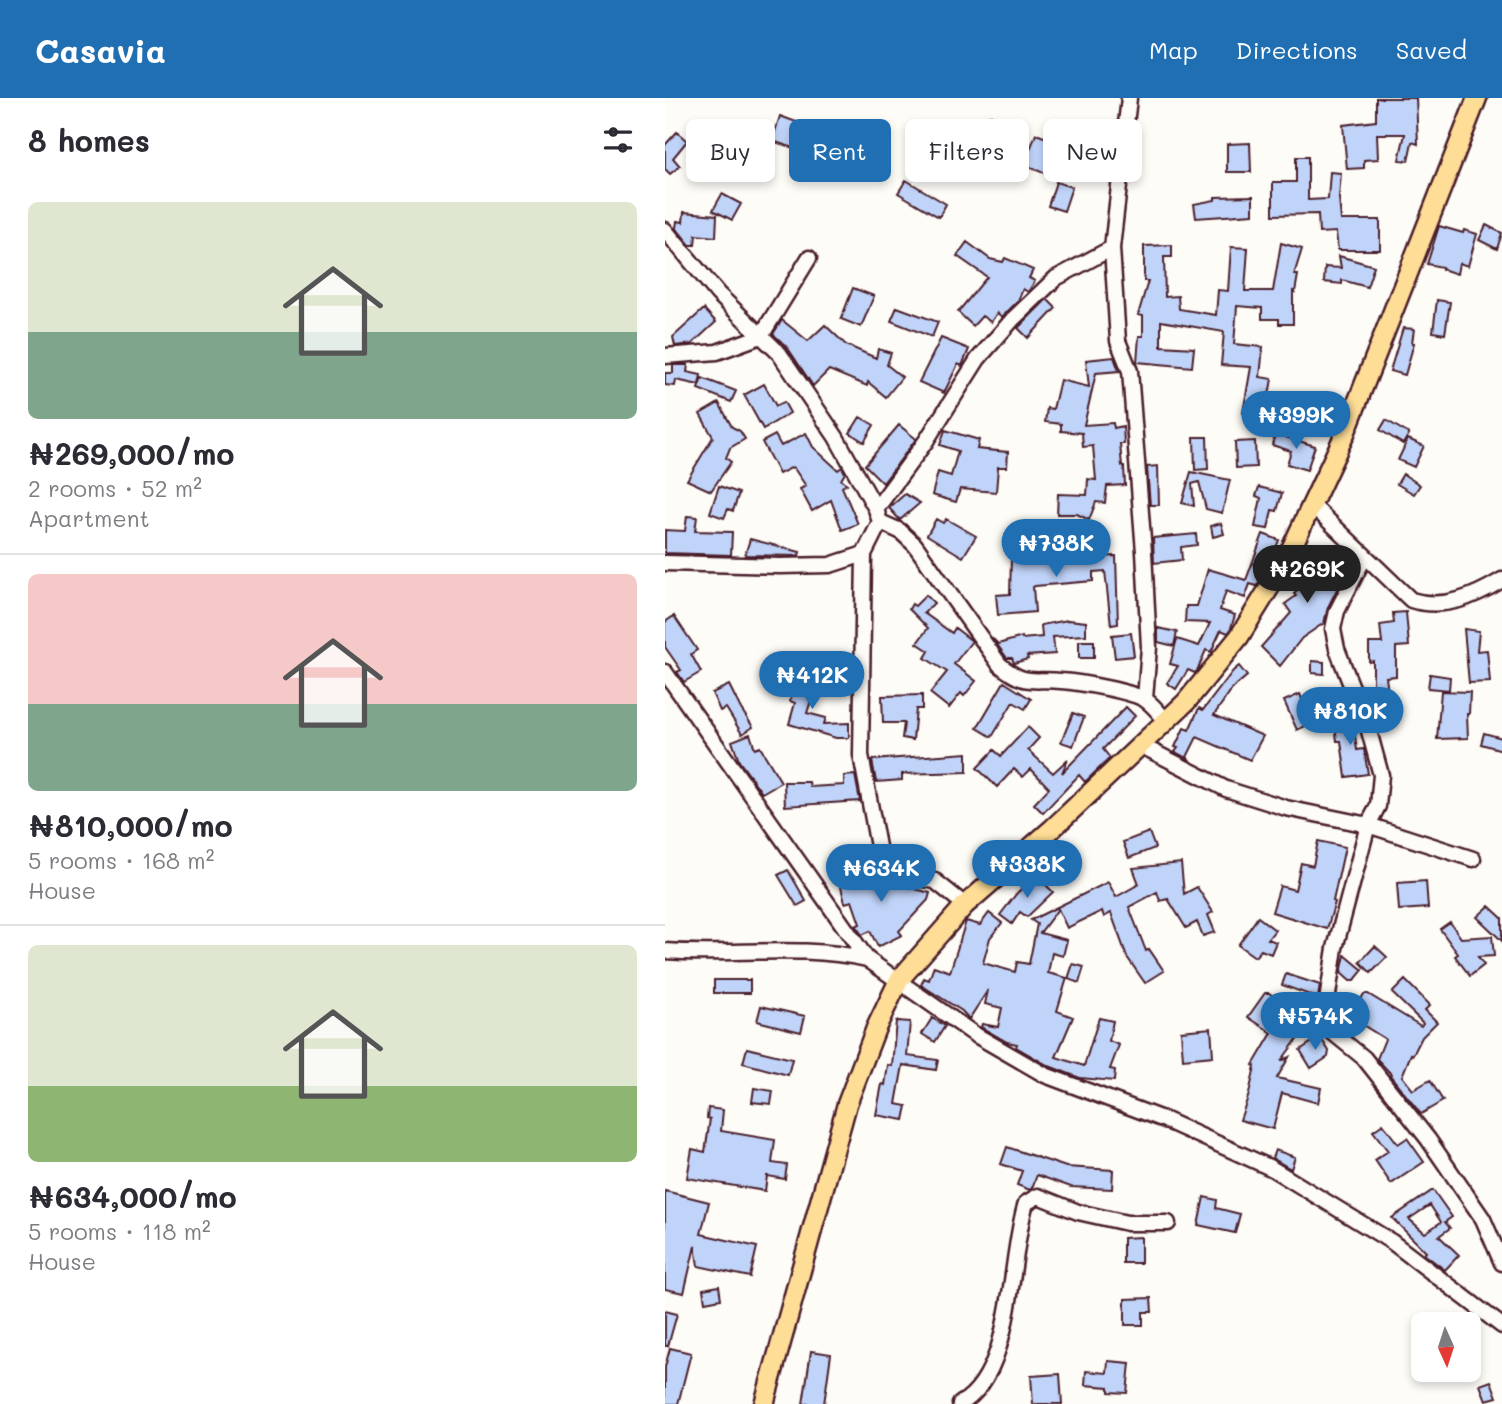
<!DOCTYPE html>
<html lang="en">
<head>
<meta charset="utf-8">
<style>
  body { margin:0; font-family:Mali,sans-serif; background:#f2f2f3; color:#2b2b33; height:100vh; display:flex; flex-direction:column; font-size:26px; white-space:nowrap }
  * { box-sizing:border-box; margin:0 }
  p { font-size:23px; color:#7c7c81 }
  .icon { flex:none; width:38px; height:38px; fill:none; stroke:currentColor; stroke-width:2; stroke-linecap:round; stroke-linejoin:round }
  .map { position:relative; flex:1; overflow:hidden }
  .details { display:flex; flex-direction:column; background:#fff; width:665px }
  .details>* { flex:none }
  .guide { position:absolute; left:21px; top:21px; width:665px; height:63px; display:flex; gap:14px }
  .needle { width:46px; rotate:177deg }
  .fabs { position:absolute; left:746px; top:1214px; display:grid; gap:14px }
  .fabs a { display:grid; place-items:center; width:70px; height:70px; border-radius:10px; background:#fff; box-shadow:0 4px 10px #0003; font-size:35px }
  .price { position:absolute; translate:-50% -60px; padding:0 16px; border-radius:24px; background:#1f6fb2; color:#fff; font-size:23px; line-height:46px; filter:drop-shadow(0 2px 4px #0008) }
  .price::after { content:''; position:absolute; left:50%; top:42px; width:21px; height:16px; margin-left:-10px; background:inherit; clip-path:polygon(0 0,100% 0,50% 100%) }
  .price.selected { background:#222; color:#fff }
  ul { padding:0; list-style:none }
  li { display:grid; align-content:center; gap:14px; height:371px; padding:0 28px }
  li+li { border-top:2px solid #e1e1e2 }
  li span { display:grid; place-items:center; height:217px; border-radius:10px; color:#555 }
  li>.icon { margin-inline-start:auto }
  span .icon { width:126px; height:126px; fill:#fffc; stroke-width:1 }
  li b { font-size:30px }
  h2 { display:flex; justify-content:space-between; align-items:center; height:84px; padding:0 28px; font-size:30px }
  .pill { padding:0 24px; border-radius:10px; background:#fff; box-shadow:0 4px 10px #0003; font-size:24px; line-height:63px }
  .pill.selected { background:#1f6fb2; color:#fff }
  header { display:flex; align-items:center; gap:42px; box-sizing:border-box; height:98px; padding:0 35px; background:#1f6fb2; color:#fff }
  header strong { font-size:33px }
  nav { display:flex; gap:38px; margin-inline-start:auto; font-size:24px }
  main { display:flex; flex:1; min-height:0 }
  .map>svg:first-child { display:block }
  .building { fill:#c0d4f9; stroke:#4a1f2b; stroke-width:2; fill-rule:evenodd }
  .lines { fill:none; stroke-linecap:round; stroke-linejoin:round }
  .minor-casing { stroke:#4a1f2b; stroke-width:19 }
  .major-casing { stroke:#4a1f2b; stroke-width:23 }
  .minor { stroke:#fdfcf7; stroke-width:14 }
  .major { stroke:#fedd96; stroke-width:18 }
</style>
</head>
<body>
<header>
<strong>Casavia</strong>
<nav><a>Map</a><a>Directions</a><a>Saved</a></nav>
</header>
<main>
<section class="details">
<h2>8 homes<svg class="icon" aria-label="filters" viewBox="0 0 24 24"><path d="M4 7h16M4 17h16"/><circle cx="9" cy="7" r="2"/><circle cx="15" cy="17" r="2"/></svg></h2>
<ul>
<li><span style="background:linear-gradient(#dfe7d0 60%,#7fa58c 0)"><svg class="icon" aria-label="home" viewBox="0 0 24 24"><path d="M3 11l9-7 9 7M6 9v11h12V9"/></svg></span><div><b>₦269,000/mo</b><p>2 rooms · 52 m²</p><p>Apartment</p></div></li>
<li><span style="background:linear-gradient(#f6c9c9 60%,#7fa58c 0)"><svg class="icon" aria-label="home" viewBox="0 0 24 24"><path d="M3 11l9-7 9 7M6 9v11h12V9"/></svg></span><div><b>₦810,000/mo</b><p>5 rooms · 168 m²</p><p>House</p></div></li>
<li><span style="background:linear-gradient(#dfe7d0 65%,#8fb573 0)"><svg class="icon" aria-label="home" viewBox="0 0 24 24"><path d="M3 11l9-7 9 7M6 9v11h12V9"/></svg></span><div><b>₦634,000/mo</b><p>5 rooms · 118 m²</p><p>House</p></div></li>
</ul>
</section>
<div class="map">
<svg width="837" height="1306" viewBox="0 0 837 1306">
  <rect width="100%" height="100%" fill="#fdfcf7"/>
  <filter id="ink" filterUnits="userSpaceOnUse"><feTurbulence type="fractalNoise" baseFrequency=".0143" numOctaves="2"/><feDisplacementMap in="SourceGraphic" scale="14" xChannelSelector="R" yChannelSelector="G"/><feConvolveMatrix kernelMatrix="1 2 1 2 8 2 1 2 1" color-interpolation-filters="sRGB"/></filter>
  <g filter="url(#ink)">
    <path class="building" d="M711 0H751L753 46 747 44 743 63 734 62 740 36H712L713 61 699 62V70L682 71 678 27 711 23Z
      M326 17 338 62 332 63 333 66 321 69 308 22Z
      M115 18 137 26 129 50 107 43Z
      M61 26 67 47 64 48 68 59 43 66 33 34Z
      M12 34 22 43 8 60 15 68 5 76 0 71V47Z
      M371 36 403 48 391 80 359 67Z
      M585 45 586 74H562V46Z
      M631 59H643V102L663 101 665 74 676 75 674 100 676 122H715V152H673L671 134 654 135 653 116 608 117V84H631Z
      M241 82 281 106 274 119 233 95Z
      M391 84 407 89 399 113 383 108Z
      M57 96 76 106 67 122 48 112Z
      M588 98V116L531 120 529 106 550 102V99Z
      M19 114 52 117 51 139 31 137 30 147H25L11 130 12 123 18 124Z
      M821 127 837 135 832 151 814 142Z
      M774 128 798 135 799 132 812 136 803 168 794 165 792 176 777 171V169L762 166Z
      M302 144 325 161 338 164 340 160 368 172 364 180 370 183 363 194 358 191 353 203 337 219 332 215 326 224 317 218 308 228 293 214 322 179 292 158Z
      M616 145 637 151 629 177H633L630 194 628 193V226H614V221H597V210L572 208 569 246 598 249 595 279 607 281 600 319 578 315 586 269 556 267 559 234 496 223V248L529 250 527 269 472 264 474 238H478V218L473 217 483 183H479V148L507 147V159H499L500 199 513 198 514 211 551 217 553 192 563 193 566 149 583 150 580 193H608Z
      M674 158 709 168 702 189 677 182V186L659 184 660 169 676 170Z
      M188 190 209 198 196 229 176 221Z
      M382 201 391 210 363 240 353 230Z
      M772 202 785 204 780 236 768 234Z
      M232 209 273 224 267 239 226 223Z
      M39 211 51 224 27 246 10 248 8 239Z
      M117 222 143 243 160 227 181 247 211 260 213 251 226 255 222 267 237 279 221 299 203 284 202 288 164 272 148 288 122 249 108 236Z
      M738 230 749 231 747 245H749L740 277 725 273Z
      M276 240 304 251 297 268 293 266 279 295 254 284Z
      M449 259 454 273 431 275 419 327 448 325 449 330 458 328 459 346H455L457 368H459L460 387 442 388 440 405 431 404 424 422 412 416H392L393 396 422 397 423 381 431 382 428 348 418 349 417 335 396 333V326L380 324 382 310 388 311 395 282 424 289 421 262Z
      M8 267H23L22 274 36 277 34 287 11 282 10 288 0 287V275H8Z
      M37 280 71 293 66 304 33 291Z
      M99 286 111 308 119 304 125 315 98 331 79 297Z
      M54 305 67 329 75 333 80 341 65 350 61 360 66 364 46 393 22 382 48 339 35 316Z
      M195 319 209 327 199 344 185 335Z
      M721 322 744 336 738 346 715 332Z
      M234 327 251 341 218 385 200 367Z
      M280 332 314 342 312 351 343 354 342 369H333L331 394 295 391 291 404 267 397 273 374 286 378 293 353 275 347Z
      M141 335 148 349 173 372 177 369 180 375 176 382 182 386 177 389 193 426 177 432 166 402 147 413 135 391 141 388 128 369 114 376 97 344 110 337 116 348Z
      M611 336 650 348 642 372 622 366 626 353 607 347Z
      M529 339H542L543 371 530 372Z
      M743 341 759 348 749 369 733 362Z
      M590 343 591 369 571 370 570 344Z
      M493 368 494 407H485L482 369Z
      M526 374 565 382 557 415 541 411 534 384 527 386 529 408 517 405Z
      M738 376 755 387 749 396 732 386Z
      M54 388 74 395 68 413 63 411 59 420 45 415Z
      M594 389 617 395 612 413 607 412 603 431 590 429 596 400 591 398Z
      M240 396 255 405 235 422 224 410Z
      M22 418 32 419 30 433 67 434 66 457 0 455V432L20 433Z
      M271 421 278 425 281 421 311 438 298 459 262 437Z
      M556 425 559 436 548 439 546 428Z
      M531 436 532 447 516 449 517 462 489 465 488 440Z
      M598 436 614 442 603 470 592 488 585 486 580 500 561 493 555 512 570 517 565 533 563 535 556 532 546 554 541 552 532 573 530 575 523 572 511 591 502 585 513 568 505 566 512 541 534 548 545 525 520 524 521 508H532L543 471 581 482Z
      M85 441 135 454 134 458 80 457Z
      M656 446 673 456 665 469 682 471 663 509 659 525 637 540 615 568 596 549 626 515 620 506 631 498 629 496 635 489 632 487Z
      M423 453 424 459 451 458 453 526 446 527 440 473 428 474V483L370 488 368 489 370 514 333 517 331 497 345 496 346 461 362 462V457L393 458 392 455Z
      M261 497 269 505 259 515 287 535 290 530 307 543 289 566 311 583 299 598 296 595 284 610 265 595 282 574 260 560 264 553 252 545 263 530 244 511 247 506 250 508Z
      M741 514 744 548 731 549V578L721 579 724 603 704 605 702 587H708V563L704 564V545H717L715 527 729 525 728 515Z
      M9 518 32 552 26 556 36 574 19 584 12 574 16 572 0 549V524Z
      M403 522 421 524V537L388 539 390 556 362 558 363 561 349 565 347 560H342L328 541 333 546 357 539V541L377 539 376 527Z
      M493 530 512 534 509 548 493 544Z
      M799 531 814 533 812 553 822 552 825 584 804 585Z
      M466 535 469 558 450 560 447 537Z
      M414 543H429V560H414Z
      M647 563 659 564V576L647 575Z
      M574 568 582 578 567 591 549 617 598 638 585 662 532 639 522 659 525 662 510 654 513 650 510 649 519 630 524 632 534 610 538 612 568 573Z
      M133 575 153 581 142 615 161 620 159 626 184 625V640H171L124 626 130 605 125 603Z
      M765 576 785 579 784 592 763 590Z
      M339 584 366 601 360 611 348 604 327 639 312 630Z
      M64 587 76 611 88 629 77 636 61 610 55 613 47 595Z
      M776 593 805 594 804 616H802L803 640 772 641Z
      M635 596 647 625 632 632 619 603Z
      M257 597V611H251L248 642 237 640 239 625H218L217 598Z
      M461 609 470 618 438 651 445 660 420 684 414 677 378 715 369 706 384 690 366 671 358 679 349 671 332 689 312 670 329 652 336 658 363 629 374 640 363 652 388 675 403 661 397 675Z
      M408 615 419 619 408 648 396 644Z
      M687 617 692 652 699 651 703 676 681 679 676 643H672L669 620Z
      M819 635 837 640V652L816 646Z
      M85 636 90 651 95 649 116 684 97 695 74 663 67 643Z
      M302 655V674L237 676V682L211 684 207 662Z
      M190 677 195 703 120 708 119 684H144L145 689 179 687V678Z
      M484 734 490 750 464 760 458 744Z
      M653 743 680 749 668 803 670 804 662 831 607 814 615 788 630 792 636 765 648 768Z
      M516 765 519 796 532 789 548 814 543 817 550 834 538 838 532 824 521 830 503 801 495 803 492 794 464 809 481 853 484 851 499 873 480 885 462 859 446 815 439 819 437 813 402 830 393 811 375 835 402 842 398 858 387 855 383 875 402 880 392 913 408 919 391 959 419 968 434 920 448 923 444 943 454 947 445 971 450 972 449 983 415 980 384 968 351 949 352 946 342 944 316 929 317 926 333 929 337 910 320 906 323 892 304 921 297 913 256 887 259 880 264 882 269 868 285 874 301 823 315 827 324 815 337 825 325 840 318 865 350 874 352 864 364 866 372 826 366 822 443 784 451 799 474 786 468 770Z
      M180 767 183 777 196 774 197 780 216 776 232 786 265 795 263 802 234 833 237 837 213 849 205 833 197 837 191 828 195 826 187 803 180 805 171 769Z
      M123 772 141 803 132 808 113 777Z
      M371 777 388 794 362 819 355 814 347 826 335 817 352 795Z
      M761 783 763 810 734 812 732 785Z
      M824 808 837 820V843L812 819Z
      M593 819 610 832 603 841 611 844 606 856 596 852 590 859 573 847Z
      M785 824 796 840 827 838 829 858 813 859 819 867 805 878 790 858 793 856 775 831Z
      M710 848 722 859 706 875 695 864Z
      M680 857 698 872 689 883H685L676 875Z
      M408 866 419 869 414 885 403 881Z
      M621 876 655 887 653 900 617 887Z
      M49 882H85V895H49Z
      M740 882 765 907 760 912 772 924 757 939 748 957 746 956 737 978 748 992 765 982 778 1003 756 1016 725 977 726 976 712 961 720 941 685 919 699 896H703L756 928 758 925 727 895Z
      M600 895H604L645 924 616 963 624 959 612 980 656 990 653 1005 617 995 608 1031 575 1022 584 996 590 968 588 967 607 935 583 919Z
      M96 908 140 918 136 934 92 923Z
      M267 920 280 928 270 944 257 936Z
      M231 923 245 924 242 958 273 962 271 972 238 967 231 1006 242 1008 239 1022 211 1017 217 986 220 987 223 967 227 968Z
      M546 930 548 958 518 961 516 933Z
      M655 939 664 953 663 959 646 970 635 952Z
      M82 950 127 961 123 977 78 965Z
      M89 990 108 993 106 1006 87 1004Z
      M43 1010 58 1012 56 1033 110 1042 107 1065 122 1067 120 1081 102 1078 100 1093 22 1080 27 1051 40 1054 45 1021 42 1020Z
      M718 1026 733 1046 742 1040 759 1064 726 1086 710 1062 723 1053 708 1033Z
      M342 1049 401 1069 448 1072 447 1091 406 1089 372 1077 367 1090 365 1092 352 1087 357 1073 336 1066Z
      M610 1052 630 1059 626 1071 607 1060Z
      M768 1092 787 1119 780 1124 785 1130 774 1138 794 1157 780 1172 759 1156 761 1154 727 1120ZM765 1107 776 1124 760 1135 744 1121Z
      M0 1093 44 1104 36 1136 92 1149 85 1179 33 1168 30 1148 19 1195 0 1191Z
      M539 1099 552 1102 551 1110 575 1116 570 1135 533 1127Z
      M476 1139V1165H458V1140Z
      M54 1188 56 1201 40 1204 38 1191Z
      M486 1200 487 1214H478V1227H460V1201Z
      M0 1213 12 1216 3 1248H0Z
      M5 1250 26 1255 13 1306H0V1269Z
      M146 1253 166 1256 159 1306H138Z
      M443 1263 465 1265 462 1295 444 1294V1289L420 1287 421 1273 442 1275Z
      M395 1276 397 1306H368L366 1278Z
      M826 1283 832 1299 821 1302 815 1287Z"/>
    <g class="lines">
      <defs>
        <path id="minor" d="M464 0 447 150 453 243 465 273 479 454 484 549 480 601
          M0 132 53 196 114 255 171 339 211 411 215 424 199 456 196 657 214 754 222 769 236 777 270 783 300 807
          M0 258 52 254 96 238 144 160
          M647 407 746 502C779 512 809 499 837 482
          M211 411 261 343 313 261 348 221 391 180 447 150
          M215 424 235 433 250 447 335 567C362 589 366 580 396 583 413 584 471 594 482 603 489 608 495 616 501 623
          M699 460 672 513 668 531 672 551 704 633 716 677 713 708 703 727 670 850 661 910 667 934 699 960 763 1041 818 1121 837 1165
          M0 465 115 468 165 467 199 456
          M0 574 202 861 309 936 380 977 500 1022 606 1070 727 1144 837 1228
          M475 647 561 691 621 710 703 727 808 761
          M0 853C69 858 134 846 202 861
          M295 1306C350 1275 343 1161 361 1105L373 1098 413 1114 462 1125H503"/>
        <path id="major" d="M99 1306 182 1006 211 930 234 882 300 807 387 731 521 604 574 539 619 466 679 338 812 0"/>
      </defs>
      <use href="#minor" class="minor-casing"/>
      <use href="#major" class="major-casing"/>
      <use href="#minor" class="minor"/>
      <use href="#major" class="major"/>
    </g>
  </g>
</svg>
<div class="fabs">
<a><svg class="needle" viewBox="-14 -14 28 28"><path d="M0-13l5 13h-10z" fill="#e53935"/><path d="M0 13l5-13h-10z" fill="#7c7c81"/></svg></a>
</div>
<b class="price" style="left:631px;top:353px">₦399K</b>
<b class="price" style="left:391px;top:481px">₦738K</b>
<b class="price selected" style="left:642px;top:507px">₦269K</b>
<b class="price" style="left:147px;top:613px">₦412K</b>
<b class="price" style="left:685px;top:649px">₦810K</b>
<b class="price" style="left:362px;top:802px">₦338K</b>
<b class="price" style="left:216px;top:806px">₦634K</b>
<b class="price" style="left:650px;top:954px">₦574K</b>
<div class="guide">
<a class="pill">Buy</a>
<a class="pill selected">Rent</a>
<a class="pill">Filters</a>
<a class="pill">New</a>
</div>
</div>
</main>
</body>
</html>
